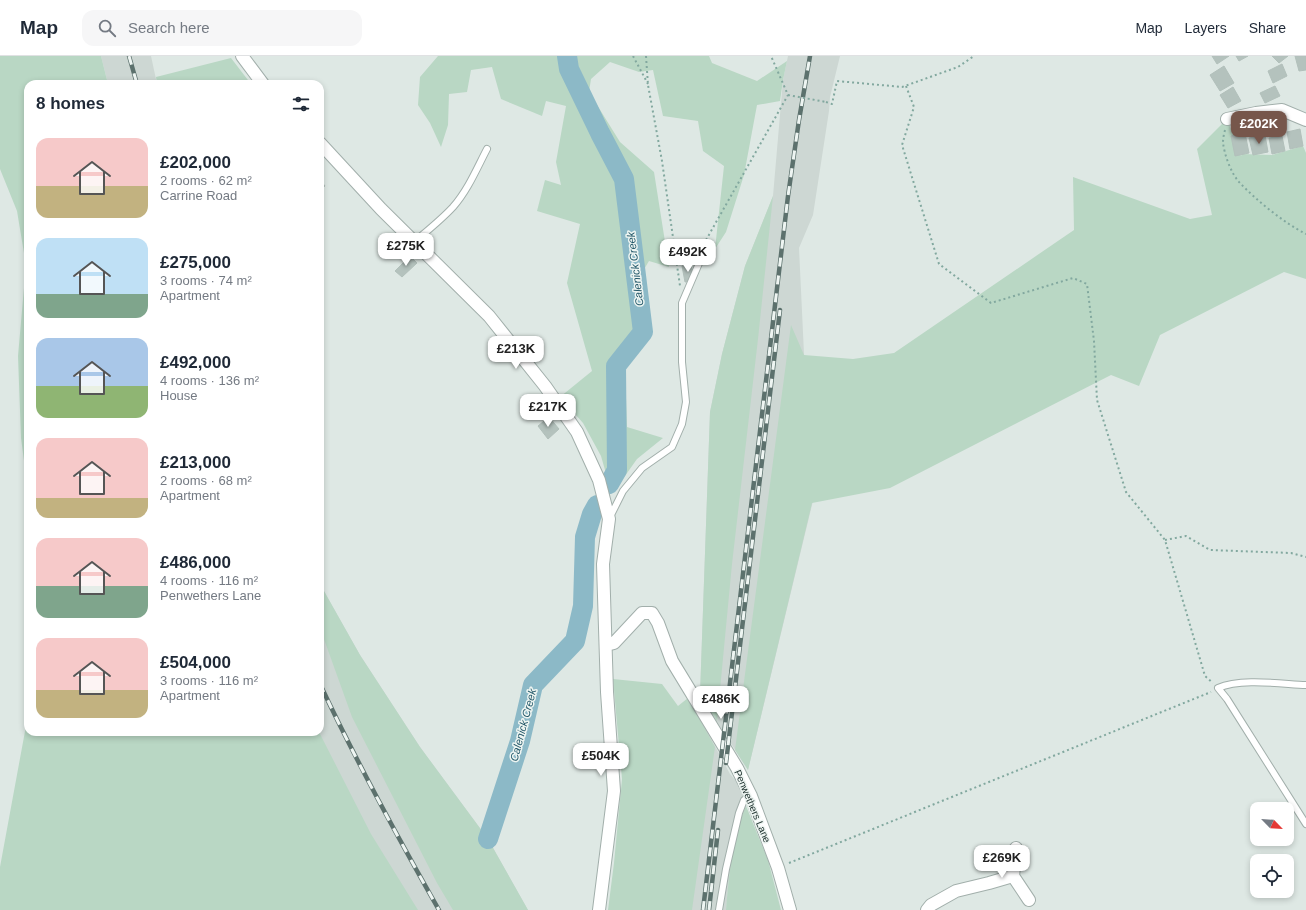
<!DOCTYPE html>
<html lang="en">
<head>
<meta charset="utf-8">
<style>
  body { margin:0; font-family:Arial,sans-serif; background:#f6f6f7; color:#1f2937; height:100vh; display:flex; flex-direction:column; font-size:15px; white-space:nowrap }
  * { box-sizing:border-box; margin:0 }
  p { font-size:13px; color:#747a83 }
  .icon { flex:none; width:22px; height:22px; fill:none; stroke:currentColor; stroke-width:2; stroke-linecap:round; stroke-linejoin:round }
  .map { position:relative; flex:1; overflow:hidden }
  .panel { position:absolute; left:24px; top:24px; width:300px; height:656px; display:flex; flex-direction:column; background:#fff; border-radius:12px; box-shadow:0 2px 6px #0003 }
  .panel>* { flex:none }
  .needle { width:26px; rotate:115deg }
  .fabs { position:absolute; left:1250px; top:746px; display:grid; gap:8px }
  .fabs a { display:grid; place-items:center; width:44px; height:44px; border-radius:8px; background:#fff; box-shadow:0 2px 6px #0003; font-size:20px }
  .price { position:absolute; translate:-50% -34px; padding:0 9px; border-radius:8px; background:#fff; color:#222; font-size:13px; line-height:26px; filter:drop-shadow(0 1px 2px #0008) }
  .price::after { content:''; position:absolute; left:50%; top:24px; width:12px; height:9px; margin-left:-6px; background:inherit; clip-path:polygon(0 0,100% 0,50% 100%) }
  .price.selected { background:#76564b; color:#fff }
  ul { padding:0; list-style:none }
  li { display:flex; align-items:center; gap:12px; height:100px; padding:0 12px }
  li span { display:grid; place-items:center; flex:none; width:112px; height:80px; border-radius:12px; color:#555 }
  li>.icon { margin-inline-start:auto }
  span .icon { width:48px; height:48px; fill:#fffc; stroke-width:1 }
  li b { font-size:17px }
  h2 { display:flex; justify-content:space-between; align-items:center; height:48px; padding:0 12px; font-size:17px }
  header { display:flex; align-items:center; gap:24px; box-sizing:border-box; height:56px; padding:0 20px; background:#fff; border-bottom:1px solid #e0e1e3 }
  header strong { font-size:19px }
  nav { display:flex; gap:22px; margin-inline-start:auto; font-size:14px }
  .search { width:280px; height:36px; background:#f6f6f7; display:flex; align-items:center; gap:10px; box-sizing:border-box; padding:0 14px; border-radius:12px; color:#747a83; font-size:15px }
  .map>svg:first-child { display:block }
  .built { fill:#cdd7d3 }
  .green { fill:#b9d7c4 }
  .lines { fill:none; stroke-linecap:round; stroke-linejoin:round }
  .river { stroke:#8cb9c7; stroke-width:20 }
  .building { fill:#b4c2bd; stroke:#b2c0bb }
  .lane-casing { stroke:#a2afab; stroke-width:8 }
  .street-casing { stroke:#a2afab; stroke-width:14 }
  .path { stroke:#82a89f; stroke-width:2; stroke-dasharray:2 3; stroke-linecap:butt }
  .lane { stroke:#fff; stroke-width:6 }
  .street { stroke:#fff; stroke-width:12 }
  .rail-casing { stroke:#5c716d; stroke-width:4.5 }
  .rail { stroke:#eef5f2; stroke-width:3; stroke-dasharray:9; stroke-linecap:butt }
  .path-bridge { stroke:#82a89f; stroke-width:2; stroke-dasharray:2 3; stroke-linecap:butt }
  .labels { text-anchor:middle; stroke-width:3; stroke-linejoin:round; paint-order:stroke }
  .street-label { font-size:10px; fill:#223532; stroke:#eef5f2 }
  .water-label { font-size:11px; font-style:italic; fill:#235869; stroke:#eef5f2 }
</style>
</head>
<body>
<header>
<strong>Map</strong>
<div class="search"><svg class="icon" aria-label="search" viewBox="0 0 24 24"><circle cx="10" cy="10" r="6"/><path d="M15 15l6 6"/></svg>Search here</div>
<nav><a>Map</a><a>Layers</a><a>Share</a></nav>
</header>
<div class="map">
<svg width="1306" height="854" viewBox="0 0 1306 854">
  <rect width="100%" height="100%" fill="#dee8e4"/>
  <path class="built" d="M101 0H151L157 28H108Z
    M788 0H840L830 41 829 55 813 159 799 192 805 319 833 362 748 714 700 639 710 356 722 298 745 210 773 140 783 24Z
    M320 528 360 599 420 691 488 783 528 854H367L293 676H320Z
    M698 659 730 718 741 731 746 750 740 763 730 815 726 854H662Z"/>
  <path class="green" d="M0 0H101L108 28H28V435L21 382 18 300 26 209 17 155 0 113Z
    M438 0H709L712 7 757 25 787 5 783 24 780 45 757 49 744 119 726 176 715 193 724 110 703 95 698 65 663 60 653 14 639 16 610 6 591 23 589 36 620 86 654 116 669 211 649 205 643 215 650 270 635 292 625 314 627 371 663 382 637 403 615 434 609 428 601 400 583 367 560 341 592 315 567 227 580 168 537 155 545 124 561 129 556 106 566 50 546 45 542 60 501 43 492 11 471 14 467 36 449 38 448 69 441 91 430 67 418 49 420 21Z
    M231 2 251 28H157L156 21Z
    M1227 63 1241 100 1242 98 1272 99 1303 90 1306 97V223L1284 216 1160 279 1139 330 1111 319 890 432 812 447 748 714 735 694 791 269 804 299 853 303 894 297 1074 174 1073 121 1190 163 1212 159 1197 93Z
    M773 140 758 283 732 508 717 665 700 639 710 356 722 298 745 210Z
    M320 528 360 599 420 691 488 783 528 854H453L437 827 352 661 320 572Z
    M613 623 662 628 678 650 688 642 715 691 692 854H608L614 807 622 723Z
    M28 659V676H319L371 778 418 854H0V811Z
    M746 750 768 804 781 854H726C729 821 732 780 746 750Z"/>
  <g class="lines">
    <path class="river" d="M567 0 569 13 600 77 624 123 643 276 616 310 617 414 609 428
      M488 783 520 685 533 629 575 585 583 550 585 481 592 458 597 449"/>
  </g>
  <path class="building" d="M1212 0H1229L1217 8Z
    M1236 0H1248L1239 5Z
    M1272 0H1288L1279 7Z
    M1295 0H1306V14L1299 15Z
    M1282 8 1287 20 1273 27 1268 15Z
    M1224 10 1234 27 1220 35 1210 19Z
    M1275 30 1280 40 1265 47 1260 37Z
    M1233 31 1241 45 1228 52 1220 39Z
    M1300 73 1303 90 1290 93 1287 76Z
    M1245 77 1249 97 1235 100 1231 80Z
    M1265 79 1268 96 1253 99 1249 82Z
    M1282 80 1285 95 1272 98 1269 82Z
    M320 124 325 130 320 134Z
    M410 200 417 207 402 221 395 215Z
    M691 209 693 225 685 226 682 210Z
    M549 361 559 373 548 383 538 370Z"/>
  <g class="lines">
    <defs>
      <path id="lane" d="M414 186C427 175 441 164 453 151 468 134 477 112 487 93
        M610 461 623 435 642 412 672 391 682 368 686 346 682 306V247L703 198V190
        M1306 629C1281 628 1241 622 1218 632L1227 643 1306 768
        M719 854 726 813 739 757 744 744 751 740"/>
      <path id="street" d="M242 0 263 28
        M1227 63 1256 57 1282 54 1306 64
        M320 87 381 153 489 260 545 330 577 376 599 424 609 463 603 508 607 636 614 735 599 854
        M606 589 614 587 642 557H652L658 567 672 605 737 712 751 740 778 812 790 854
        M1016 792 1013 820 1029 844
        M927 854 931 849 956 835 989 827 1013 820"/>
    </defs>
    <use href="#lane" class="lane-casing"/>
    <use href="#street" class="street-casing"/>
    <path class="path" d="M633 0 648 28
      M646 0 648 29 662 105 680 230
      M906 30 914 51 902 89 939 208 991 247 1073 222 1087 228 1094 285 1097 344 1126 436 1165 484 1205 620 1213 627
      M826 46 832 48 837 25 902 31 958 11 974 0
      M1225 74C1224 78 1223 82 1223 86 1224 98 1231 117 1239 126 1256 144 1284 167 1306 178
      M706 184 788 39 771 0
      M1165 484 1186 480 1210 494 1291 497 1306 501
      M789 807 1211 636"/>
    <use href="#lane" class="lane"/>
    <use href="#street" class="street"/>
    <defs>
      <path id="rail" d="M129 0 137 28
        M320 628C356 705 397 780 439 854
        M726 707 780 254
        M703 854 788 140 799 64 810 0
        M709 854 718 774"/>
    </defs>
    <use href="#rail" class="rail-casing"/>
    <use href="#rail" class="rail"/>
    <path class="path-bridge" d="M788 39 826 46"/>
  </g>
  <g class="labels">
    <g class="street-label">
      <text transform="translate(753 750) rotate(67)" y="4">Penwethers Lane</text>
    </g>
    <g class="water-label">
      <text transform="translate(635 213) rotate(-97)" y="4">Calenick Creek</text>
      <text transform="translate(523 669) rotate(-75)" y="4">Calenick Creek</text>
    </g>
  </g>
</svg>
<div class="fabs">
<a><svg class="needle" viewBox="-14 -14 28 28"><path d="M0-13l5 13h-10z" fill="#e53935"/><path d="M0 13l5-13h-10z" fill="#747a83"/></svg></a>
<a><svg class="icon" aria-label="locate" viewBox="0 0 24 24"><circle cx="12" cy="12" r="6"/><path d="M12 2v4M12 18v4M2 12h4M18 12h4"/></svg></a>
</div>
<b class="price selected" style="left:1259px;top:89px">£202K</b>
<b class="price" style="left:406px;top:211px">£275K</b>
<b class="price" style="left:688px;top:217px">£492K</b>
<b class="price" style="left:516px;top:314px">£213K</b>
<b class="price" style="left:548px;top:372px">£217K</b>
<b class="price" style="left:721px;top:664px">£486K</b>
<b class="price" style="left:601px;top:721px">£504K</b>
<b class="price" style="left:1002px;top:823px">£269K</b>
<section class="panel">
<h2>8 homes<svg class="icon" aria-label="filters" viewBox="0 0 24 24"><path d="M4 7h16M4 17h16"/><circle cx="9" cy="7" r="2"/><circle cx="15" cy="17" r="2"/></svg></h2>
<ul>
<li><span style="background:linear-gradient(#f6c9c9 60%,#c2b280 0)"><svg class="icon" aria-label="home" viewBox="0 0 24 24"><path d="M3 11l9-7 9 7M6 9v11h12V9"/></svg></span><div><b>£202,000</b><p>2 rooms · 62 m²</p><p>Carrine Road</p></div></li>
<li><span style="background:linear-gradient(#bfe0f5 70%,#7fa58c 0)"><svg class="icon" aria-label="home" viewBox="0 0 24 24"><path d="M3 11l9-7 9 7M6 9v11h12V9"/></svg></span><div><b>£275,000</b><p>3 rooms · 74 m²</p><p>Apartment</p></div></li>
<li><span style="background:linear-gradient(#a9c7e8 60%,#8fb573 0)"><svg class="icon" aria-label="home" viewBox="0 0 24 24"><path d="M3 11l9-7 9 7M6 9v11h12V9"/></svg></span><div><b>£492,000</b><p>4 rooms · 136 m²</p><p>House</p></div></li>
<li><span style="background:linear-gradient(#f6c9c9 75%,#c2b280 0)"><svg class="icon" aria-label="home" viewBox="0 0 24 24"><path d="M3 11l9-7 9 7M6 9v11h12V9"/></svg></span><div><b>£213,000</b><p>2 rooms · 68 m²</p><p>Apartment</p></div></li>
<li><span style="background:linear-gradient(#f6c9c9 60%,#7fa58c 0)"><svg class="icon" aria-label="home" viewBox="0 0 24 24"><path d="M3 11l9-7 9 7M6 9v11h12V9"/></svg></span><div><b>£486,000</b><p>4 rooms · 116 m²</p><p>Penwethers Lane</p></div></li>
<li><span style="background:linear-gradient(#f6c9c9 65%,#c2b280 0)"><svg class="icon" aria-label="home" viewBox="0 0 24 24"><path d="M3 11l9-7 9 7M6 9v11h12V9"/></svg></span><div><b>£504,000</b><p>3 rooms · 116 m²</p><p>Apartment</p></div></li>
</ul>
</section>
</div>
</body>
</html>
